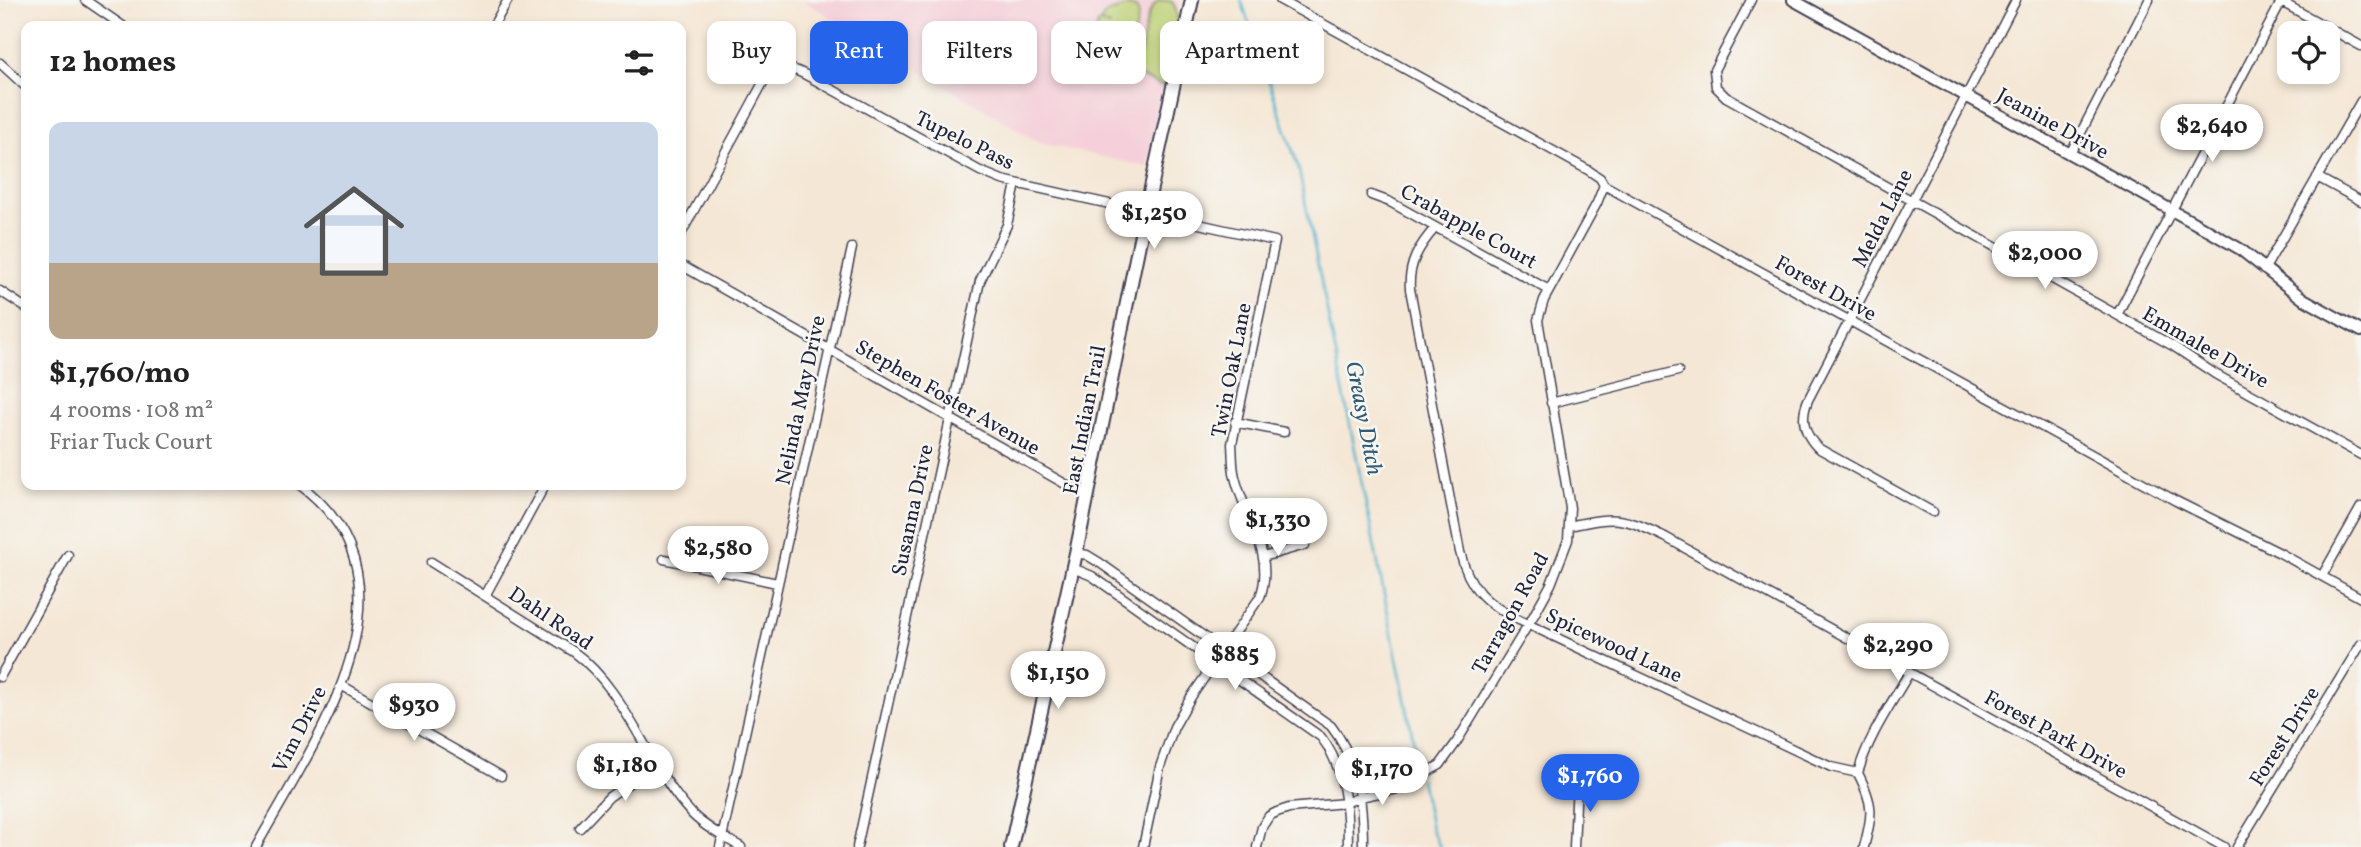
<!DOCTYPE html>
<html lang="en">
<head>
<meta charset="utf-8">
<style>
  body { margin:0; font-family:Vollkorn,serif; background:#f6f6f6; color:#222; height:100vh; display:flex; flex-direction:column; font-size:26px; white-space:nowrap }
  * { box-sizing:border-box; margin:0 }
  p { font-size:23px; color:#767676 }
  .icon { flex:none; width:38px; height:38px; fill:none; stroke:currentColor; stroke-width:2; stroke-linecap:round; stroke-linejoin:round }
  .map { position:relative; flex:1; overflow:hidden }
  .panel { position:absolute; left:21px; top:21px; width:665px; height:469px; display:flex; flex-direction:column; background:#fff; border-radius:14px; box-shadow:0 4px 10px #0003 }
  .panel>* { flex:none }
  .hud { position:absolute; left:707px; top:21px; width:665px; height:63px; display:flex; gap:14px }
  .controls { position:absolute; left:2277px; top:21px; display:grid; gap:14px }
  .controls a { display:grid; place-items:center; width:63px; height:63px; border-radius:14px; background:#fff; box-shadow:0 4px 10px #0003; font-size:35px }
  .price { position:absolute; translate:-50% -60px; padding:0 16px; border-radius:24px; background:#fff; color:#222; font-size:23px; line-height:46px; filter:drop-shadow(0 2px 4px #0008) }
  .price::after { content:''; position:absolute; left:50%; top:42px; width:21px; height:16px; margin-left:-10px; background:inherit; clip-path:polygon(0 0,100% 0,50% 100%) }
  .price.on { background:#2563eb; color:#fff }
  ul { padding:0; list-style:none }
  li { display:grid; align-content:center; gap:14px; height:371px; padding:0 28px }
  li span { display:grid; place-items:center; height:217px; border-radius:14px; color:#555 }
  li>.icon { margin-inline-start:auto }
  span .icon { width:126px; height:126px; fill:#fffc; stroke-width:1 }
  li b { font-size:30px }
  h2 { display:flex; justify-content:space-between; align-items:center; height:84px; padding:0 28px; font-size:30px }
  .pill { padding:0 24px; border-radius:14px; background:#fff; box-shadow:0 4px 10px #0003; font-size:24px; line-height:63px }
  .pill.on { background:#2563eb; color:#fff }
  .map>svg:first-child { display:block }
  .built { fill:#f5cfd9 }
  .green { fill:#bdd074; stroke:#707958; stroke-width:2 }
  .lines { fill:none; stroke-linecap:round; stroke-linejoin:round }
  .stream { stroke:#4db0cc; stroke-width:2.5 }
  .minor-casing { stroke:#424052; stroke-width:11 }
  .tertiary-casing { stroke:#424052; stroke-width:14 }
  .secondary-casing { stroke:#424052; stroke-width:16 }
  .minor { stroke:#fff; stroke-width:8 }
  .tertiary { stroke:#fff; stroke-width:10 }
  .secondary { stroke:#fff; stroke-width:12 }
  .labels { text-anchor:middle; stroke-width:5; stroke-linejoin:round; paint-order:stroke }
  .street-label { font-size:21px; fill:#22223b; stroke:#f6f6f2 }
  .water-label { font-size:23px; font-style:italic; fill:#335b75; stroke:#f6f6f2 }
</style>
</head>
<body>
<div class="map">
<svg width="2361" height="847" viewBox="0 0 2361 847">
  <rect width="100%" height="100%" fill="#f6f6f2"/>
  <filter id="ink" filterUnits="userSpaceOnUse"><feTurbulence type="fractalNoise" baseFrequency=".0143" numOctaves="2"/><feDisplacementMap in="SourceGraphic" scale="14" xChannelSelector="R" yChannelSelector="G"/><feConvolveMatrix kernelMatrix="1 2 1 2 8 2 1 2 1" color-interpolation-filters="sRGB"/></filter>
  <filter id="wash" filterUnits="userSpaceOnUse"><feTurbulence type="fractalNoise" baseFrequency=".00686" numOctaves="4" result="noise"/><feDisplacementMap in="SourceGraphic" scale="28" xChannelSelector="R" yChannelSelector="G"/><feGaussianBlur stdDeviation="1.57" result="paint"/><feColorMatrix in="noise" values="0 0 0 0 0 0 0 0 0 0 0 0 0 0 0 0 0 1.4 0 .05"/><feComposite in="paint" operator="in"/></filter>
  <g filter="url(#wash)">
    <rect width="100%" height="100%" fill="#f5e7d5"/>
    <path class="built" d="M802 0H1180L1147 167 1040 143Z"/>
    <path class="green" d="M1159 0 1171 1C1187 18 1170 61 1165 83L1162 86 1129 72C1150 53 1138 17 1159 0Z
      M1129 6 1136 8 1139 14 1131 52 1122 65 1107 66C1089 52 1094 43 1098 23L1111 26 1100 22 1106 13Z"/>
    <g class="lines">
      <path class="stream" d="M1241 0 1298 166 1420 773
        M1421 779 1431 829 1440 847"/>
    </g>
  </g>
  <g filter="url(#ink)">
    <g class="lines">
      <defs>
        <path id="minor" d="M85 0 123 26
          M1280 0 1588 170 1600 178 1604 185 2176 501 2280 553 2361 598
          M1751 0 1714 70 1716 87 1726 97 2117 315 2173 346 2215 374 2361 455
          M2278 0 2361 46
          M493 26 508 0
          M0 63 26 87
          M2070 154 2149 0
          M2317 177 2361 201
          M1371 195 1390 202 1549 290
          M1435 228C1419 246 1408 264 1410 289L1460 552C1469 589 1486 604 1519 620L1831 767 1858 773
          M681 234 765 79C780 59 797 70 815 80L980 171 1002 180 1275 241 1232 444C1233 455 1232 466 1235 477 1244 516 1276 555 1260 597L1191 697 1174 727 1160 767 1143 847
          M681 265 1088 497
          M2264 270 2361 101
          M0 291 26 308
          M2117 315 2282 0
          M1551 403 1678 371
          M1235 422 1284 432
          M1933 512 1818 448C1804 434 1800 419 1808 400L2016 0
          M1569 526C1616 516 1621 516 1665 537L2224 847
          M1076 553 1087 555 1100 563 1331 726C1359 762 1363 803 1363 847
          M1263 557 1305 545
          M664 559 777 583
          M431 562 574 652C627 691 647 766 692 814 706 828 724 837 741 847
          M1073 568 1092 576 1321 737C1345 768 1348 808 1348 847
          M2322 576 2361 507
          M485 596 545 485
          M0 677 68 555
          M341 685 501 776
          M580 828 609 797 656 764
          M256 847C313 743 431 583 300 485
          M720 847 852 248
          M857 847 980 281 1007 225 1016 184
          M1257 847 1262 827 1269 816 1277 812 1289 808 1345 803 1360 797 1397 789 1440 765 1456 743 1534 615 1551 584 1568 540 1570 508 1538 320 1544 300 1597 203 1604 185
          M1574 847 1577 782
          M1864 847C1873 814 1874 805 1858 773 1868 737 1890 706 1909 673
          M2237 847 2361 644"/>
        <path id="tertiary" d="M1793 0 2209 231 2240 249 2302 298 2361 331"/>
        <path id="secondary" d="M1011 847 1076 553 1142 229 1192 0"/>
      </defs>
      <use href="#minor" class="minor-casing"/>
      <use href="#tertiary" class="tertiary-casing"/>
      <use href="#secondary" class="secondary-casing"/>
      <use href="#minor" class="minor"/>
      <use href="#tertiary" class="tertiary"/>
      <use href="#secondary" class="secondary"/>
    </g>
  </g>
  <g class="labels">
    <g class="street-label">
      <text transform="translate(2053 123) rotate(29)" y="7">Jeanine Drive</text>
      <text transform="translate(965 140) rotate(26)" y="7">Tupelo Pass</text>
      <text transform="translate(1882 218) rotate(-63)" y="7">Melda Lane</text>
      <text transform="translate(1469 226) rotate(29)" y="7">Crabapple Court</text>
      <text transform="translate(1826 288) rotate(29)" y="7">Forest Drive</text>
      <text transform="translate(2206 347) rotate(30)" y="7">Emmalee Drive</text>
      <text transform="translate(1231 370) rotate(-79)" y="7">Twin Oak Lane</text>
      <text transform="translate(948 397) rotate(30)" y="7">Stephen Foster Avenue</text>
      <text transform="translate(800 400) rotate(-78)" y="7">Nelinda May Drive</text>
      <text transform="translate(1084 420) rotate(-79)" y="7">East Indian Trail</text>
      <text transform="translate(912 510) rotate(-78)" y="7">Susanna Drive</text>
      <text transform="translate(1510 613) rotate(-61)" y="7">Tarragon Road</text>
      <text transform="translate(551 618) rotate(34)" y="7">Dahl Road</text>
      <text transform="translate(1614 645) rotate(25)" y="7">Spicewood Lane</text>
      <text transform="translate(299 729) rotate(-63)" y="7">Vim Drive</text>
      <text transform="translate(2056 734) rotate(29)" y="7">Forest Park Drive</text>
      <text transform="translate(2284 736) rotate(-58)" y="7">Forest Drive</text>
    </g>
    <g class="water-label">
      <text transform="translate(1365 418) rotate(79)" y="8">Greasy Ditch</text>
    </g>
  </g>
</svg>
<div class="controls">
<a><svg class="icon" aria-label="locate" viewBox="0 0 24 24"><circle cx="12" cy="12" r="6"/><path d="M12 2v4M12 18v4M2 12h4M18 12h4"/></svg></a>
</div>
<b class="price" style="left:2212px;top:164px">$2,640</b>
<b class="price" style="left:1154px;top:251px">$1,250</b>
<b class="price" style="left:2045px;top:291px">$2,000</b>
<b class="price" style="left:1278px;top:558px">$1,330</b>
<b class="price" style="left:718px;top:586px">$2,580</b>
<b class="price" style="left:1898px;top:683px">$2,290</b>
<b class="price" style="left:1235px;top:692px">$885</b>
<b class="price" style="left:1058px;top:711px">$1,150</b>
<b class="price" style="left:414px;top:743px">$930</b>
<b class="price" style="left:625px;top:803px">$1,180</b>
<b class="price" style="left:1382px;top:807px">$1,170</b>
<b class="price on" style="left:1590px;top:814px">$1,760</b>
<div class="hud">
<a class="pill">Buy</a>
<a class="pill on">Rent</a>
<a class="pill">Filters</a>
<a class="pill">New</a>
<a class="pill">Apartment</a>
</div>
<section class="panel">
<h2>12 homes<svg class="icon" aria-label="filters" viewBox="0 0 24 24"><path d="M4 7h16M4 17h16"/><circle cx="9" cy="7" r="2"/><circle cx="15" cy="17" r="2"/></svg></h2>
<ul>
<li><span style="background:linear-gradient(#c9d6e8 65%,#b9a48a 0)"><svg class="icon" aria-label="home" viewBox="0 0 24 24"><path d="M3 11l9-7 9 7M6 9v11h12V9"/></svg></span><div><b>$1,760/mo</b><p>4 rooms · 108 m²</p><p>Friar Tuck Court</p></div></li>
</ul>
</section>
</div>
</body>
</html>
